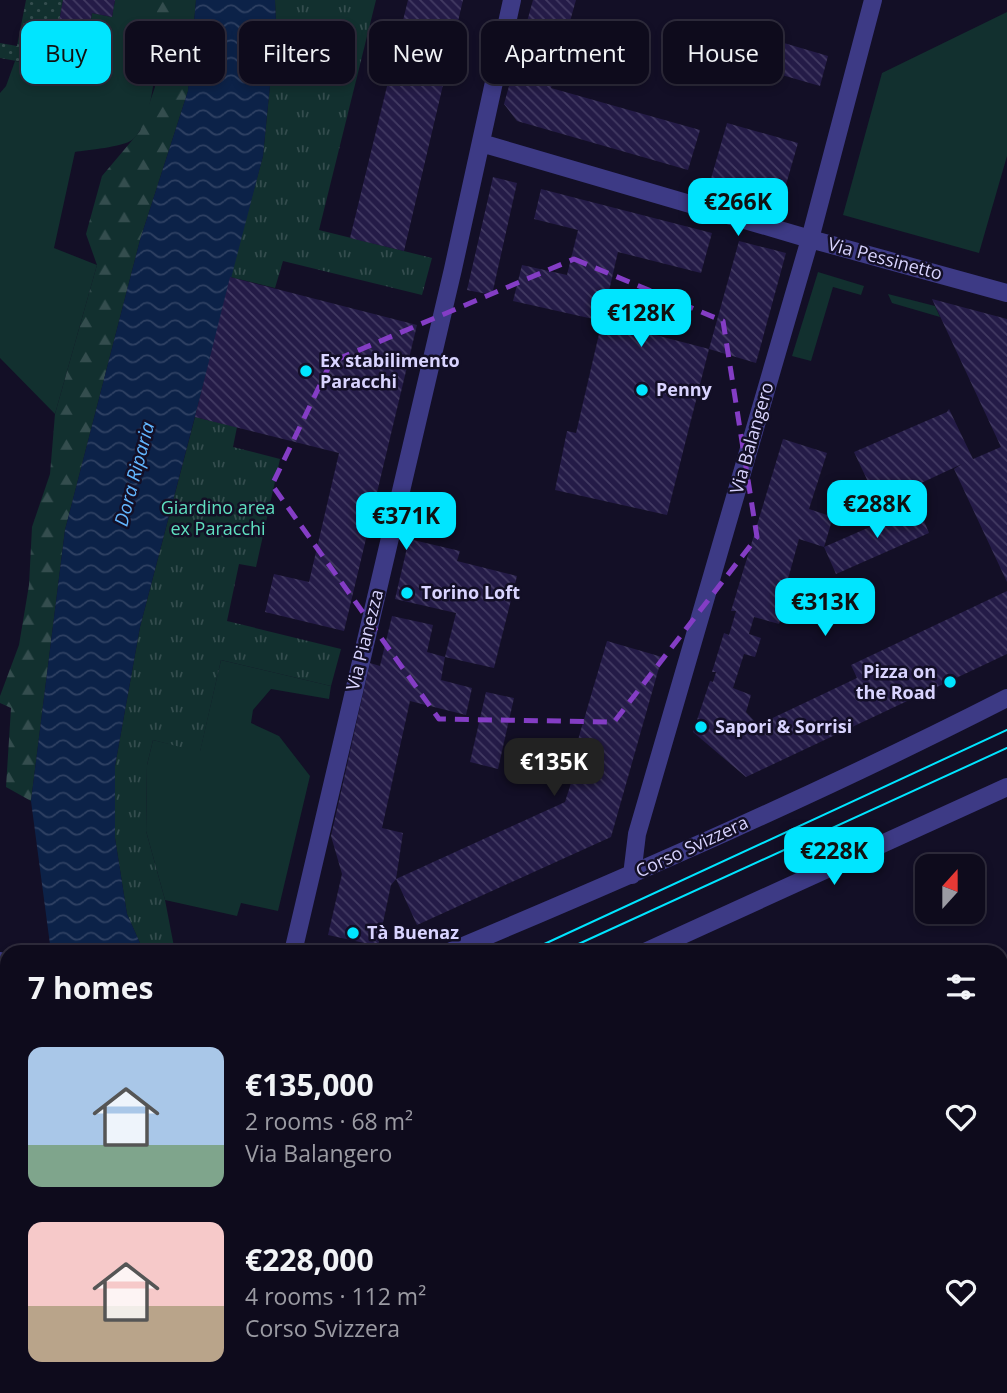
<!DOCTYPE html>
<html lang="en">
<head>
<meta charset="utf-8">
<style>
  body { margin:0; font-family:"Open Sans",sans-serif; background:#171425; color:#f1f3f6; height:100vh; display:flex; flex-direction:column; font-size:26px; white-space:nowrap }
  * { box-sizing:border-box; margin:0 }
  p { font-size:23px; color:#9b9ba3 }
  .icon { flex:none; width:38px; height:38px; fill:none; stroke:currentColor; stroke-width:2; stroke-linecap:round; stroke-linejoin:round }
  .map { position:relative; flex:1; overflow:hidden }
  .side { position:absolute; left:0px; top:945px; width:1008px; height:448px; display:flex; flex-direction:column; background:#0e0b1c; border-radius:21px 21px 0 0; box-shadow:0 4px 10px #0003,0 0 0 2px #2e2b3b }
  .side>* { flex:none }
  .banner { position:absolute; left:21px; top:21px; width:966px; height:63px; display:flex; gap:14px }
  .needle { width:46px; rotate:21deg }
  .tools { position:absolute; left:915px; top:854px; display:grid; gap:14px }
  .tools a { display:grid; place-items:center; width:70px; height:70px; border-radius:14px; background:#0e0b1c; box-shadow:0 4px 10px #0003,0 0 0 2px #2e2b3b; font-size:35px }
  .price { position:absolute; translate:-50% -60px; padding:0 16px; border-radius:14px; background:#00e5ff; color:#111; font-size:23px; line-height:46px; filter:drop-shadow(0 2px 4px #0008) }
  .price::after { content:''; position:absolute; left:50%; top:42px; width:21px; height:16px; margin-left:-10px; background:inherit; clip-path:polygon(0 0,100% 0,50% 100%) }
  .price.on { background:#222; color:#fff }
  ul { padding:0; list-style:none }
  li { display:flex; align-items:center; gap:21px; height:175px; padding:0 28px }
  li span { display:grid; place-items:center; flex:none; width:196px; height:140px; border-radius:14px; color:#555 }
  li>.icon { margin-inline-start:auto }
  span .icon { width:84px; height:84px; fill:#fffc; stroke-width:1 }
  li b { font-size:30px }
  h2 { display:flex; justify-content:space-between; align-items:center; height:84px; padding:0 28px; font-size:30px }
  .chip { padding:0 24px; border-radius:14px; background:#0e0b1c; box-shadow:0 4px 10px #0003,0 0 0 2px #2e2b3b; font-size:24px; line-height:63px }
  .chip.on { background:#00e5ff; color:#111 }
  .map>svg:first-child { display:block }
  .grass { fill:#12302f }
  .forest { fill:url(#forest-firs) }
  .park { fill:url(#park-tufts) }
  .garden { fill:url(#garden-dots) }
  .water { fill:url(#water-waves) }
  .building { fill:url(#building-back-hatch) }
  .lines { fill:none; stroke-linecap:round; stroke-linejoin:round }
  .minor { stroke:#3d3a85; stroke-width:18 }
  .tram { stroke:#00e5ff; stroke-width:2 }
  .marked { fill:none; stroke:#843dc5; stroke-width:5; stroke-dasharray:14 9; stroke-linejoin:round }
  .poi-dot { fill:#00e5ff; stroke:#130f26; stroke-width:2.5 }
  .labels { text-anchor:middle; stroke-width:5; stroke-linejoin:round; paint-order:stroke }
  .street-label { font-size:18px; fill:#d9d4ff; stroke:#130f26 }
  .poi-label { font-size:18px; font-weight:bold; fill:#d9d4ff; stroke:#130f26; text-anchor:start }
  .park-label { font-size:18px; fill:#5fe0c0; stroke:#130f26 }
  .water-label { font-size:19px; font-style:italic; fill:#62b6ff; stroke:#130f26 }
</style>
</head>
<body>
<div class="map">
<svg width="1007" height="1393" viewBox="0 0 1007 1393">
  <defs>
    <pattern id="forest-firs" width="22" height="20" patternUnits="userSpaceOnUse" patternTransform="scale(1.75)"><rect width="22" height="20" fill="#12302f"/><path d="M5 1l3.5 6h-7zM16 11l3.5 6h-7z" fill="#344d4e"/></pattern>
    <pattern id="park-tufts" width="24" height="20" patternUnits="userSpaceOnUse" patternTransform="scale(1.75)"><rect width="24" height="20" fill="#12302f"/><path d="M3 7l-1-3M5 7V3M7 7l1-3M15 17l-1-3M17 17v-4M19 17l1-3" fill="none" stroke="#344d4e"/></pattern>
    <pattern id="garden-dots" width="8" height="8" patternUnits="userSpaceOnUse" patternTransform="scale(1.75)"><rect width="8" height="8" fill="#12302f"/><path d="M2 2h.1M6 6h.1" fill="none" stroke="#344d4e" stroke-width="1.8" stroke-linecap="round"/></pattern>
    <pattern id="water-waves" width="16" height="10" patternUnits="userSpaceOnUse" patternTransform="scale(1.75)"><rect width="16" height="10" fill="#0c2248"/><path d="M0 5q4-4 8 0t8 0" fill="none" stroke="#2f4163"/></pattern>
    <pattern id="building-back-hatch" width="6" height="6" patternUnits="userSpaceOnUse" patternTransform="scale(1.75)"><rect width="6" height="6" fill="#241b47"/><path d="M-1 5l2 2M0 0l6 6M5-1l2 2" fill="none" stroke="#433b63"/></pattern>
  </defs>
  <rect width="100%" height="100%" fill="#130f26"/>
  <path class="grass" d="M115 0H157C158 31 158 121 132 140 123 147 87 150 75 152L54 248 97 265 55 414 0 358V93L6 86 15 61 82 73 92 13 112 17Z
    M1007 12V156L979 253 843 215 882 73Z
    M818 272 864 286 861 295 833 287 811 361 792 356Z
    M888 294 935 306 940 317 892 303Z
    M221 660 331 686 329 699 271 689 253 710 251 723 279 736 310 776 278 911 241 903 237 916 165 900 146 831 147 765 153 740 200 751Z"/>
  <path class="forest" d="M157 0H196L188 91 140 240 65 530 31 801 6 787 11 708 0 703V696L19 645 29 585 32 527 50 474 55 414 97 265 86 234 102 176 140 131 155 87Z"/>
  <path class="park" d="M275 0H376L319 230 432 258 422 295 283 261 275 288 230 277 263 156 276 24Z
    M195 417 237 427 233 447 280 459 256 567 239 564 227 621 341 649 331 686 221 660 200 752 153 740 147 765 146 831 165 900 175 952H144L127 914 115 838V766L140 627Z
    M431 1386H497L506 1393H439Z"/>
  <path class="garden" d="M26 0H63L52 61 82 67V73L0 58V43L17 46Z"/>
  <path class="water" d="M196 0H275L276 24 263 156 140 627 115 766V838L127 914 144 952H51L31 801 65 530 140 240 188 91Z
    M282 1386H422L430 1393H292Z"/>
  <path class="building" d="M63 0H115L112 17 92 13 82 67 52 61Z
    M408 0H463L404 251 350 238Z
    M533 0H576L551 88 700 130 688 170 517 121 504 104Z
    M784 43 828 56 820 86 775 73Z
    M727 123 798 143 781 202 710 182Z
    M493 177 517 183 492 295 467 290Z
    M541 189 712 233 701 273 618 252 602 321 709 349 739 241 786 253 756 363 709 349 667 515 555 490 567 431 576 433 602 321 513 301 522 265 567 275 578 230 534 219Z
    M230 277 417 325 344 631 265 612 274 574 309 582 339 453 195 417Z
    M932 299 1007 319V582L954 469 962 464 878 503 854 452 947 412 949 409 973 459 1001 447Z
    M783 439 827 453 809 509 833 517 824 547 799 539 783 597 787 598 779 624 754 617 749 634 761 638 755 657 744 654 733 688 751 695 746 712 758 725 857 678 851 665 1007 591V654L746 777 693 732 710 681 713 682 716 672H712L724 633 729 635 736 611H731Z
    M918 506 929 533 836 574 824 547Z
    M409 539 460 551 457 561 517 576 494 668 445 657 441 680 472 688 466 715 410 701 382 828 403 833 396 879 391 885 378 946 328 935 342 874 331 836 370 663 380 666 392 616 433 625 427 652 445 657 456 613 395 599Z
    M607 641 662 657 611 837 417 925 396 879 565 802 581 751 575 750Z
    M486 692 514 698 498 769 470 762Z
    M1004 1106 1007 1113V1206L1001 1208V1108Z
    M65 1386H155L163 1393H61Z
    M947 1386H972L976 1393H933Z"/>
  <g class="lines">
    <path class="minor" d="M481 143 810 239 1007 293
      M632 875 637 834 810 239 873 0
      M293 952 453 269 512 0
      M449 952C637 873 825 791 1007 698
      M645 952 1007 787
      M0 961 7 1020
      M1001 1069 1007 1060
      M0 1160 7 1154
      M0 1241 7 1230
      M0 1355 7 1343
      M190 1386 196 1393
      M31 1393 35 1386"/>
    <path class="tram" d="M527 952 1007 730
      M561 952 1007 748
      M0 1275 7 1263
      M0 1306 7 1293"/>
  </g>
  <path class="marked" d="M574 259 723 321 757 537 614 722 439 719 272 485 331 362Z"/>
  <g class="poi-dot">
    <circle cx="306" cy="371" r="7"/>
    <circle cx="642" cy="390" r="7"/>
    <circle cx="407" cy="593" r="7"/>
    <circle cx="950" cy="682" r="7"/>
    <circle cx="701" cy="727" r="7"/>
    <circle cx="353" cy="933" r="7"/>
  </g>
  <g class="labels">
    <g class="street-label">
      <text transform="translate(885 259) rotate(15)" y="6">Via Pessinetto</text>
      <text transform="translate(752 438) rotate(-74)" y="6">Via Balangero</text>
      <text transform="translate(365 640) rotate(-76)" y="6">Via Pianezza</text>
      <text transform="translate(692 847) rotate(-25)" y="6">Corso Svizzera</text>
    </g>
    <g class="poi-label">
      <text x="320" y="367">Ex stabilimento<tspan x="320" dy="21">Paracchi</tspan></text>
      <text x="656" y="396">Penny</text>
      <text x="421" y="599">Torino Loft</text>
      <text x="936" y="678" text-anchor="end">Pizza on<tspan x="936" dy="21">the Road</tspan></text>
      <text x="715" y="733">Sapori &amp; Sorrisi</text>
      <text x="367" y="939">Tà Buenaz</text>
    </g>
    <g class="park-label">
      <text x="218" y="514">Giardino area<tspan x="218" dy="21">ex Paracchi</tspan></text>
    </g>
    <g class="water-label">
      <text transform="translate(134 474) rotate(-75)" y="7">Dora Riparia</text>
    </g>
  </g>
</svg>
<div class="tools">
<a><svg class="needle" viewBox="-14 -14 28 28"><path d="M0-13l5 13h-10z" fill="#e53935"/><path d="M0 13l5-13h-10z" fill="#9b9ba3"/></svg></a>
</div>
<b class="price" style="left:738px;top:238px">€266K</b>
<b class="price" style="left:641px;top:349px">€128K</b>
<b class="price" style="left:877px;top:540px">€288K</b>
<b class="price" style="left:406px;top:552px">€371K</b>
<b class="price" style="left:825px;top:638px">€313K</b>
<b class="price on" style="left:554px;top:798px">€135K</b>
<b class="price" style="left:834px;top:887px">€228K</b>
<div class="banner">
<a class="chip on">Buy</a>
<a class="chip">Rent</a>
<a class="chip">Filters</a>
<a class="chip">New</a>
<a class="chip">Apartment</a>
<a class="chip">House</a>
</div>
<section class="side">
<h2>7 homes<svg class="icon" aria-label="filters" viewBox="0 0 24 24"><path d="M4 7h16M4 17h16"/><circle cx="9" cy="7" r="2"/><circle cx="15" cy="17" r="2"/></svg></h2>
<ul>
<li><span style="background:linear-gradient(#a9c7e8 70%,#7fa58c 0)"><svg class="icon" aria-label="home" viewBox="0 0 24 24"><path d="M3 11l9-7 9 7M6 9v11h12V9"/></svg></span><div><b>€135,000</b><p>2 rooms · 68 m²</p><p>Via Balangero</p></div><svg class="icon" aria-label="heart" viewBox="0 0 24 24"><path d="M12 20l-8-8c-3-5 5-10 8-4 3-6 11-1 8 4z"/></svg></li>
<li><span style="background:linear-gradient(#f6c9c9 60%,#b9a48a 0)"><svg class="icon" aria-label="home" viewBox="0 0 24 24"><path d="M3 11l9-7 9 7M6 9v11h12V9"/></svg></span><div><b>€228,000</b><p>4 rooms · 112 m²</p><p>Corso Svizzera</p></div><svg class="icon" aria-label="heart" viewBox="0 0 24 24"><path d="M12 20l-8-8c-3-5 5-10 8-4 3-6 11-1 8 4z"/></svg></li>
</ul>
</section>
</div>
</body>
</html>
